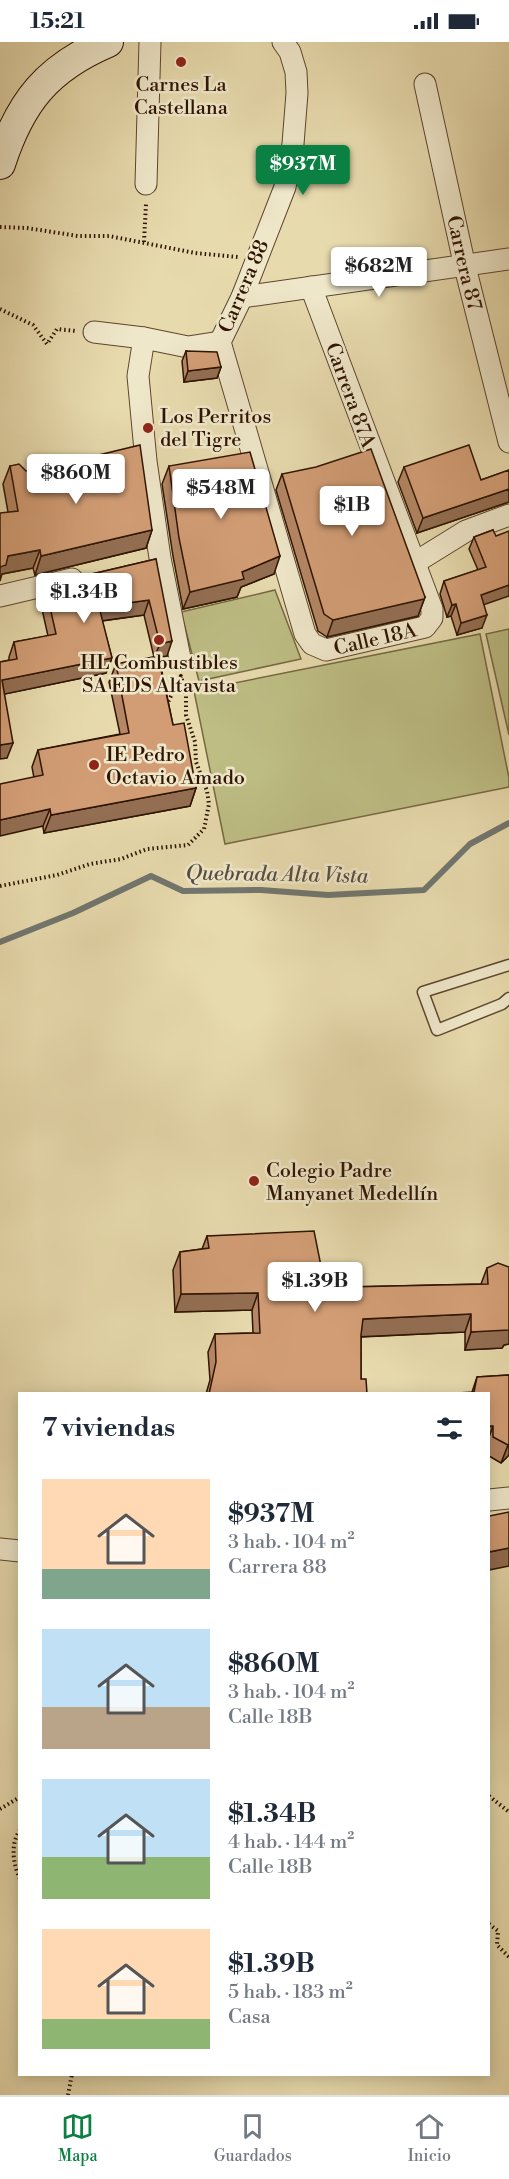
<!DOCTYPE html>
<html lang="es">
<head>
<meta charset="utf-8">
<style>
  body { margin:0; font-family:"Libre Bodoni",serif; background:#f6f6f7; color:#1f2937; height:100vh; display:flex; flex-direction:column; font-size:22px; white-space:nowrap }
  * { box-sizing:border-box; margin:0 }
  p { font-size:20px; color:#747a83 }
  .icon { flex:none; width:33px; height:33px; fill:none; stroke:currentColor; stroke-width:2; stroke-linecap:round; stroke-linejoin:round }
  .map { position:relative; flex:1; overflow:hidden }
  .panel { position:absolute; left:18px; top:1350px; width:472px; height:684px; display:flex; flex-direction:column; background:#fff; border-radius:0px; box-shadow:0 3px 15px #0003 }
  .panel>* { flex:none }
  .price { position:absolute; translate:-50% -51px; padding:0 14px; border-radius:6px; background:#fff; color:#222; font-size:20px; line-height:39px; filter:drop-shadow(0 2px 3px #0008) }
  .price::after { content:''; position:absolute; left:50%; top:36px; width:18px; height:14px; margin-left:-9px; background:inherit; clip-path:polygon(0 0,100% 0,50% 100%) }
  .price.selected { background:#0b8043; color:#fff }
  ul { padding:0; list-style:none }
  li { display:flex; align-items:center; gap:18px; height:150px; padding:0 24px }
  li span { display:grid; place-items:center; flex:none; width:168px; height:120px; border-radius:0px; color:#555 }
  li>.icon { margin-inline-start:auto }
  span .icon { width:72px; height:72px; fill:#fffc; stroke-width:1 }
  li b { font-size:26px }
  h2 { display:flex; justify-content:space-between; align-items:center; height:72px; padding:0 24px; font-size:26px }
  .status { display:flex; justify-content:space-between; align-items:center; height:42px; padding:0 30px; background:#fff; direction:ltr }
  .status svg { height:16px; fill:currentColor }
  .menu { display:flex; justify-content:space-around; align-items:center; height:84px; border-top:2px solid #e0e1e3; background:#fff; font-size:16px; color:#747a83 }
  .menu a { display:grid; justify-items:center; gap:3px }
  .menu .selected { color:#0b8043 }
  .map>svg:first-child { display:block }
  .green { fill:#bdbd84; stroke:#766843; stroke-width:1.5 }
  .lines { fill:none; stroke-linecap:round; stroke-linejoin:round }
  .stream { stroke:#71766f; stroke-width:6 }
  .lane-casing { stroke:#5d462d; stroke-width:13 }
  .street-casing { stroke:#5d462d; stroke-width:23 }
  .secondary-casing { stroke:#2f1402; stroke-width:32 }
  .path { stroke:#2f1402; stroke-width:4; stroke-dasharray:1.5 3; stroke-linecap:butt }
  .lane { stroke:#efe7ca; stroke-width:10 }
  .street { stroke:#efe7ca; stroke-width:21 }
  .secondary { stroke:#efe7ca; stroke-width:30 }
  .wall { fill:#b58765; stroke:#2f1402; stroke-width:1.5 }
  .shaded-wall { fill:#936e52; stroke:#2f1402; stroke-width:1.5 }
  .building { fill:#d29d75; stroke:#2f1402; stroke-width:1.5 }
  .poi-dot { fill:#8f2418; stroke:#efe7ca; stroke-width:2 }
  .labels { text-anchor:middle; stroke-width:5; stroke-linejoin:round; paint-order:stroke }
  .poi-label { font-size:20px; fill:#2f1402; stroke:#efe7ca; text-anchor:start }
  .street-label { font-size:20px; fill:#2f1402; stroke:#efe7ca }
  .water-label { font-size:21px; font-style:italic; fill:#564d41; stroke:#efe7ca }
</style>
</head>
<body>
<div class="status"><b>15:21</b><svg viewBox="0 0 49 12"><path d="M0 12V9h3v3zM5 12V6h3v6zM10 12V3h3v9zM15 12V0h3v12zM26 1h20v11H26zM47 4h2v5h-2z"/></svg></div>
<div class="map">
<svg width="509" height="2053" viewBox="0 0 509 2053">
  <rect width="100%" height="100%" fill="#e7daad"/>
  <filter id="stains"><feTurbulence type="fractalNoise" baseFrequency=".00333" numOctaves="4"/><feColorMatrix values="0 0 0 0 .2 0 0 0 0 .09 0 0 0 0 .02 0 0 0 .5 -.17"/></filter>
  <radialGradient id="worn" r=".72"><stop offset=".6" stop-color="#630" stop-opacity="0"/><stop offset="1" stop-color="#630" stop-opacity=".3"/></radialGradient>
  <path class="green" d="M275 548 301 617 199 639 181 570Z
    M509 587V693L486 592Z
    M480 592 509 736V745L225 802 194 649Z"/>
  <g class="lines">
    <path class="stream" d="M0 900 73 871 151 834 183 849 261 848 328 853 424 848 470 802 509 781"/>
    <defs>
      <path id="lane" d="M509 923 423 950 437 988 502 962 509 956"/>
      <g id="street">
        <path id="s1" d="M283 0 290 10 296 30 297 51 293 102 285 145 242 255 220 300 305 592 312 602 326 608 425 585 432 576V567L311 245"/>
        <path id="s2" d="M425 42 465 225 509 400"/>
        <path d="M146 142 150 0"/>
        <path d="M242 255 509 217"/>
        <path d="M94 290 144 296 188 305 220 300"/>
        <path d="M144 296 138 334 146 419 160 516 180 616"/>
        <path d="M416 520 466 489 509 473"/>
        <path d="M0 554 72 537"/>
        <path d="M489 1458 509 1456"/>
        <path d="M0 1507 20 1509"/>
      </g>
      <path id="secondary" d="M0 122C20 60 47 26 108 0"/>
    </defs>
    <use href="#lane" class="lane-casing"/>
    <use href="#street" class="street-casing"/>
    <use href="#secondary" class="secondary-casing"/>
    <path class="path" d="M0 185 27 186 78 194H109L195 211 238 215
      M144 200 146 162
      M0 267 33 283 47 302 57 287 76 289
      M0 844 57 833 90 822 121 817 147 807 188 803 204 787 209 762 207 749 196 720 195 700 186 673V654L181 634 166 664
      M489 1754 509 1770
      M0 1767 20 1755
      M20 1788C10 1802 13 1822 20 1837
      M489 1882 498 1889 497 1903 509 1915
      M68 2053 72 2032"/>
    <use href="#lane" class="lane"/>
    <use href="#street" class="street"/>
    <use href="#secondary" class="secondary"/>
  </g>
  <path class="wall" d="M186 309 221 325 217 336 184 340 182 319Z
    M10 424 26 429 152 488 146 506 35 533 33 526 2 532 8 470 3 442Z
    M169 424 274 532 241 545 237 555 183 567 173 514 162 442Z
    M404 425 481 438 509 428V460L417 491 398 440Z
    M282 432 425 555 418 574 327 595 318 589 276 448Z
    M493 488 484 563 482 586 457 593 451 574 447 575 440 552 444 539 478 528 469 507 474 495Z
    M156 517 167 614 159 615 173 683 196 746 190 764 44 791 32 725 38 708 120 692 109 640 116 622 154 615 144 573 102 579 112 616 106 631 4 652 7 716 0 620 9 618V615L14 600 48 594 40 558 45 543Z
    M207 1194 323 1234 346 1245 481 1242 487 1226 509 1225V1302L504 1303 502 1306 465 1308V1290L361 1295V1337L367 1352H206L210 1338 208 1310 215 1292 253 1291 252 1268 175 1270 173 1228 180 1210 202 1207Z
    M509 1333V1413L501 1421 489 1414V1352L472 1350 477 1335Z"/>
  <path class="shaded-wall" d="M221 325 217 336 184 340 188 329Z
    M509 447V460L417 491 423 476Z
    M152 488 146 506 35 533 41 514Z
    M40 508 33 526 2 532 0 539V525L8 514Z
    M280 514 274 532 241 545 237 555 183 567 190 550 242 530Z
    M509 543V554L477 565 481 553Z
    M425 555 418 574 327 595 333 578Z
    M149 558 144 573 93 580 99 565Z
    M456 562 451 574 447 575 452 563Z
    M487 573 482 586 457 593 461 581Z
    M172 599 167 614 154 616 160 602Z
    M112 616 106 631 0 653 2 638Z
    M13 701 7 716 0 717V703Z
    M196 746 190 764 44 791 51 773Z
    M50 767 43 784 0 794V778Z
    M258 1251 252 1268 175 1270 181 1252Z
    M471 1272 465 1290 356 1295 363 1277Z
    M509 1285V1302L504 1303 502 1306 465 1308 471 1290Z
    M489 1384H493L489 1395Z
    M509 1402V1413L501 1421 508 1403Z
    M509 1506V1524L489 1528V1510Z"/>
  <path class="building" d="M186 309 217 310 221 325 188 329Z
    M140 403 152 488 41 514 40 508 8 514 6 523 0 525V471L18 469 10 424 19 422 26 429H33Z
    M469 403 481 438 509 428V447L423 476 404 425Z
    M371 407 425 555 424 557 333 578 324 572 282 432 316 425Z
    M250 410 280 514 242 530 244 537 190 550 179 496 169 424Z
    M493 488 496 494 509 489V543L481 553 487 573 461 581 456 562 452 563 444 539 486 525 474 495Z
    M156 517 172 599 160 602 149 558 99 565 112 616 2 638 13 701 0 703V620L17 617 14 600 56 592 45 543Z
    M158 614 173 683 184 681 196 746 51 773 50 767 0 778V742L43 733 38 708 129 691 116 622Z
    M314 1189 323 1234 337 1227 346 1232V1245L488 1242 487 1226 498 1221 509 1225V1288L471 1290V1272L363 1277 361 1293V1337H366L367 1352H209L216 1320 215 1292 260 1291 258 1251 181 1252 180 1210 209 1206 207 1194Z
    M509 1333V1402L508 1403 493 1395V1384H489V1352H440L474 1350 477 1335Z
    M509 1470V1506L489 1510V1474Z"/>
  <g class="poi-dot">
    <circle cx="181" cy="20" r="6"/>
    <circle cx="148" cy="386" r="6"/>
    <circle cx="159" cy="598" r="6"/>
    <circle cx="94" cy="723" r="6"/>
    <circle cx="254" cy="1139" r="6"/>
  </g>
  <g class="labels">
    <g class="poi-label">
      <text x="181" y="49" text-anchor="middle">Carnes La<tspan x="181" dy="23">Castellana</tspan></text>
      <text x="160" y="381">Los Perritos<tspan x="160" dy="23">del Tigre</tspan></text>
      <text x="159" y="627" text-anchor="middle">HL Combustibles<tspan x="159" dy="23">SA EDS Altavista</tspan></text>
      <text x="106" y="719">IE Pedro<tspan x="106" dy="23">Octavio Amado</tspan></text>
      <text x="266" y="1135">Colegio Padre<tspan x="266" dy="23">Manyanet Medellín</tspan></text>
    </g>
    <g class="street-label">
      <text dy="7" stroke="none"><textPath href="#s2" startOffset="183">Carrera 87</textPath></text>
      <text transform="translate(243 244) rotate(-67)" y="7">Carrera 88</text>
      <text transform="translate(351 353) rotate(70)" y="7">Carrera 87A</text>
      <text dy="7" stroke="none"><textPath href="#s1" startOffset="699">Calle 18A</textPath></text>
    </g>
    <g class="water-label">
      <text transform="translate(277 832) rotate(1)" y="7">Quebrada Alta Vista</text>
    </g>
  </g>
  <rect width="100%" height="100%" filter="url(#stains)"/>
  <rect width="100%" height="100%" fill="url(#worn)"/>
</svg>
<b class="price selected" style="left:303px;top:154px">$937M</b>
<b class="price" style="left:379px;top:256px">$682M</b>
<b class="price" style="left:76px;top:463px">$860M</b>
<b class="price" style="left:221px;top:478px">$548M</b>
<b class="price" style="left:352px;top:495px">$1B</b>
<b class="price" style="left:84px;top:582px">$1.34B</b>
<b class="price" style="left:315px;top:1271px">$1.39B</b>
<section class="panel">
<h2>7 viviendas<svg class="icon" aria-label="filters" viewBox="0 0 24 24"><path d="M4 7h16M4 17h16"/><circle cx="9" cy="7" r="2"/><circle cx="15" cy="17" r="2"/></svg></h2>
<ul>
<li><span style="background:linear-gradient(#ffd9b3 75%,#7fa58c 0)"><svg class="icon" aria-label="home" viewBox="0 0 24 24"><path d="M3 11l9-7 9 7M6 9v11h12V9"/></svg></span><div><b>$937M</b><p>3 hab. · 104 m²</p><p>Carrera 88</p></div></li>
<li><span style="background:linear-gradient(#bfe0f5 65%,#b9a48a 0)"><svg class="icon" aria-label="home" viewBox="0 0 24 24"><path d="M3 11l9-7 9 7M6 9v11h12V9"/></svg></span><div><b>$860M</b><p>3 hab. · 104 m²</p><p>Calle 18B</p></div></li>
<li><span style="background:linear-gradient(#bfe0f5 65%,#8fb573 0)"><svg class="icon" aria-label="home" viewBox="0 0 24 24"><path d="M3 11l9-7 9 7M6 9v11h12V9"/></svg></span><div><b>$1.34B</b><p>4 hab. · 144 m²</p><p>Calle 18B</p></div></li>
<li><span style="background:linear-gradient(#ffd9b3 75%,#8fb573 0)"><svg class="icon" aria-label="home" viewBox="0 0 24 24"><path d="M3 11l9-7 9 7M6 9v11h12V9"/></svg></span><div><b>$1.39B</b><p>5 hab. · 183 m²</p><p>Casa</p></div></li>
</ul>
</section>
</div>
<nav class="menu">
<a class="selected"><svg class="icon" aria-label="map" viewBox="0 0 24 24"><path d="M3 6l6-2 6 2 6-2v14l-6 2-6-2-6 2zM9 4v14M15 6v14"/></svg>Mapa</a>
<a><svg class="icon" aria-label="saved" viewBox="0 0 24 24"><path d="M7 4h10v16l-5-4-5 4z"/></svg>Guardados</a>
<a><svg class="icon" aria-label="home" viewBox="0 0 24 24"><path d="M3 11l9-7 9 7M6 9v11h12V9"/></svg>Inicio</a>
</nav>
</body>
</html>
